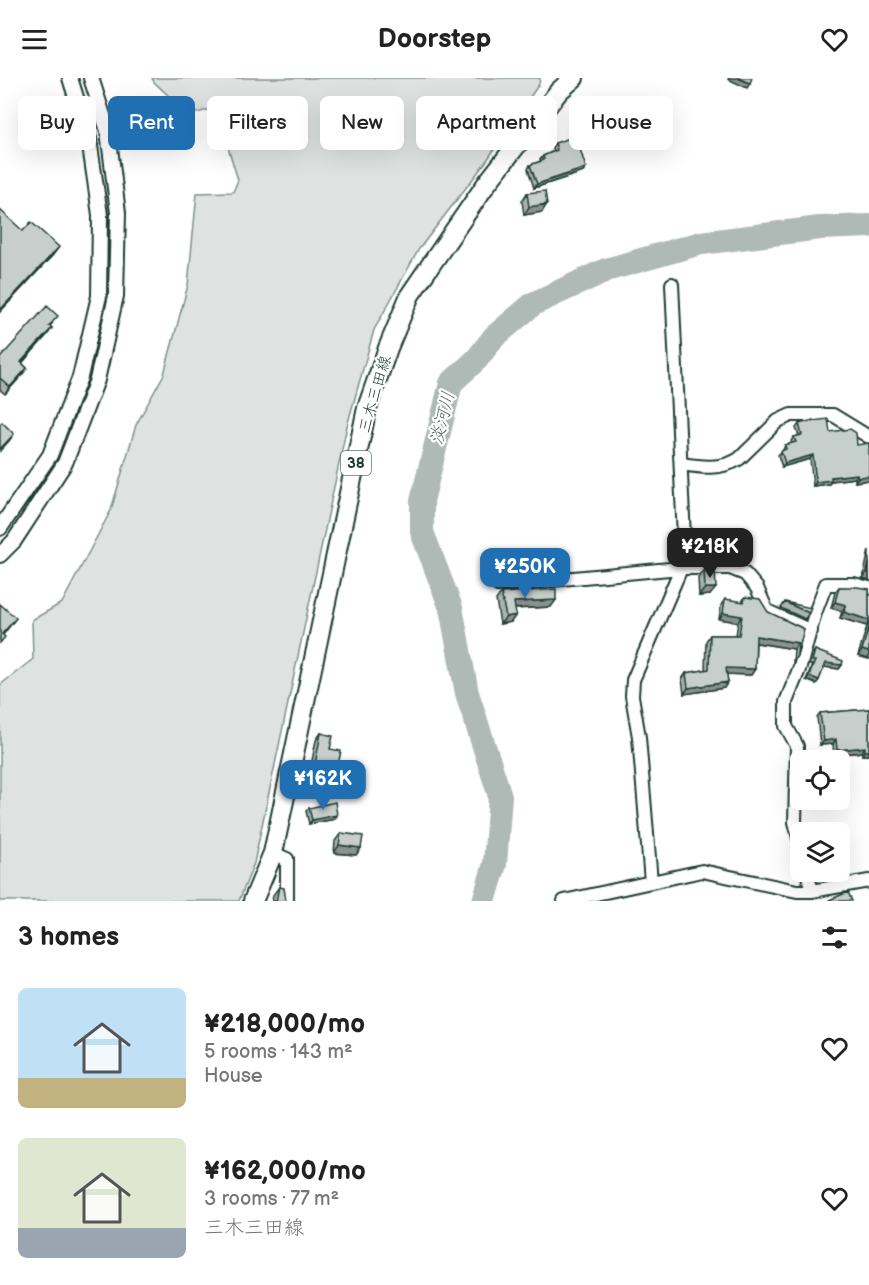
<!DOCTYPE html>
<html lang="en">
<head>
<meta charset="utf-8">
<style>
  body { margin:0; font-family:"Balsamiq Sans","Klee One",sans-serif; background:#f2f2f2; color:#222; height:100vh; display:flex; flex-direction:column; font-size:22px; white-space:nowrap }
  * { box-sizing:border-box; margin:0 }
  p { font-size:20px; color:#767676 }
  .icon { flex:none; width:33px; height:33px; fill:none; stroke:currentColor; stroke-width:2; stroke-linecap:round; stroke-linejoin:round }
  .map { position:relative; height:823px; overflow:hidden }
  .side { display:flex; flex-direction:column; background:#fff; flex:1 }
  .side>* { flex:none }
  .banner { position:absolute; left:18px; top:18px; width:834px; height:54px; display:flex; gap:12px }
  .buttons { position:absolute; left:790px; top:672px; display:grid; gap:12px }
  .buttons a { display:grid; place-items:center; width:60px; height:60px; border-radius:9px; background:#fff; box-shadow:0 6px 24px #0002; font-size:30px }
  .price { position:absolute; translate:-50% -51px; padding:0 14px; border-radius:12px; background:#1f6fb2; color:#fff; font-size:20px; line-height:39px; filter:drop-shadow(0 2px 3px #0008) }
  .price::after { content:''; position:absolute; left:50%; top:36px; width:18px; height:14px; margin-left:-9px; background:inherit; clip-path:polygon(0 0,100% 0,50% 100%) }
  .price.on { background:#222; color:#fff }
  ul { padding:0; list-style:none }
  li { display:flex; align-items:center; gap:18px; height:150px; padding:0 18px }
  li span { display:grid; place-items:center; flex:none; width:168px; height:120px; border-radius:9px; color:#555 }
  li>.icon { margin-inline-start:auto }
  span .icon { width:72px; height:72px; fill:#fffc; stroke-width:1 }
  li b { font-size:26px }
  h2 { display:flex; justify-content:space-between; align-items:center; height:72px; padding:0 18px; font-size:26px }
  .chip { padding:0 21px; border-radius:9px; background:#fff; box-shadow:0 6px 24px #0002; font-size:21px; line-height:54px }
  .chip.on { background:#1f6fb2; color:#fff }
  header { display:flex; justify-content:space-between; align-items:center; height:78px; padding:0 18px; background:#fff; font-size:27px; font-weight:700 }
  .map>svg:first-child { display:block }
  .green { fill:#dee3e2; stroke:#7e908b; stroke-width:1.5 }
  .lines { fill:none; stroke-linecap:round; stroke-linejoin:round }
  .river { stroke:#afbab7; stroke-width:24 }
  .minor-casing { stroke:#1f3d34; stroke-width:16 }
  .tertiary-casing { stroke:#1f3d34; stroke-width:18 }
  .primary-casing { stroke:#1f3d34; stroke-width:22 }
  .minor { stroke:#fff; stroke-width:12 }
  .tertiary { stroke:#fff; stroke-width:14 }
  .primary { stroke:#fff; stroke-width:18 }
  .wall { fill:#abb2af; stroke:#1f3d34; stroke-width:1.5 }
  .shaded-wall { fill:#8b918f; stroke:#1f3d34; stroke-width:1.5 }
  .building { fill:#c7cfcc; stroke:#1f3d34; stroke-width:1.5 }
  .labels { text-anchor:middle; stroke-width:4.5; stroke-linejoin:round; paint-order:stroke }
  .shield { fill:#fff; stroke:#627771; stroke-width:1.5 }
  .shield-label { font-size:15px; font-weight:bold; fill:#1f3d34 }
  .street-label { font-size:16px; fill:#1f3d34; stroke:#fff }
  .water-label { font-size:18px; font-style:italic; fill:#4a625b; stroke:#fff }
</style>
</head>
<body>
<header><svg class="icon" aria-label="menu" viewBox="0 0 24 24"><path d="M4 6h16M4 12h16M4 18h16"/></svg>Doorstep<svg class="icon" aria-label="heart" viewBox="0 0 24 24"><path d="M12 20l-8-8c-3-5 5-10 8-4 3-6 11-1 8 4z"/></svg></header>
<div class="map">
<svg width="869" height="823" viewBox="0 0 869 823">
  <rect width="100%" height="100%" fill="#fff"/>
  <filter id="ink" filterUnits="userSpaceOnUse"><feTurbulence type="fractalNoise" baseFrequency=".0167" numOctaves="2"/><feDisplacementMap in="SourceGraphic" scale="12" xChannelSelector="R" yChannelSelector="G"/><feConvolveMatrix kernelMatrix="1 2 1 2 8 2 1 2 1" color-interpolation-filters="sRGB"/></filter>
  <g filter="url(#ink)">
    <path class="green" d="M152 0H540L539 6 485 85 419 171 374 252 347 348 254 785 239 823H0V607L33 581 32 542 62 525 111 432 136 347 164 296 188 207 197 115 233 114 238 102 216 30 189 37 154 4Z"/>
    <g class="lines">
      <path class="river" d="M484 823 495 786 500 718 467 615 451 530 422 454V423L451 305 477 281 494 259 533 226 606 192 701 165 820 150 869 148"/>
      <defs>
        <path id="minor" d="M681 386C701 389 721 392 739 381L778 343 791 337H833L869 359
          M498 507 680 490H730L745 496 757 510 767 533 811 553
          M801 768 795 744 797 668 786 648V624L800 589 815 535 826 506H854L869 510
          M273 775 287 781V823
          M807 794 812 813
          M651 804 639 659 632 618 633 602 685 481 672 206
          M564 823 702 793 797 813H812L869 803"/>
        <path id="tertiary" d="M0 450 50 377 80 299 99 218 100 137 89 61 70 0
          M0 477 14 463 65 385 97 302 116 218 118 135 108 53 91 0"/>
        <path id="primary" d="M253 823 273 775 367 330 388 270 410 217 487 105 559 13 574 0"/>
      </defs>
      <use href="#minor" class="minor-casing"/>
      <use href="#tertiary" class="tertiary-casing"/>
      <use href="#primary" class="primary-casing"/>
      <use href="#minor" class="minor"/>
      <use href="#tertiary" class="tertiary"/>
      <use href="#primary" class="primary"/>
    </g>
    <path class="wall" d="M555 65 586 90 583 94 534 110 528 91 530 87 541 83 540 82 543 78 554 73 552 69Z
      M527 115 542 134 524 137 522 123Z
      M53 245 50 248 52 250 47 257 22 285 27 290 22 297 5 316 0 312V280Z
      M813 343 830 354 857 367 869 402 855 404V400L831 403 829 406 813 408 810 381 782 389 778 377 783 372 785 367 792 365 791 363 794 359 799 358 796 350 799 346Z
      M869 472V502L863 500Z
      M704 493 710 517 699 518 698 500Z
      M839 509 869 511V581L858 578 867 548 840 540 842 533 831 530 835 514Z
      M501 515 551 529 515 531 511 544 500 546 496 522Z
      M745 519 768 534 804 551 797 578 793 584 794 571 756 565 755 591 751 597 727 596 724 610 684 616 682 601 686 595 705 592 706 563 710 557H736L738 544 719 541 721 527 725 521 742 524Z
      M785 524 809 535 805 541 781 530Z
      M815 572 842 587 839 591 824 589 819 602 816 606 806 602 812 587H809L812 576Z
      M869 631V677H862V674L834 677 833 666 820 667 817 639 820 635Z
      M321 655 330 671 334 693 330 711 325 718 306 714 316 662Z
      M309 730 337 737 335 741 309 746 306 733Z
      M341 755 361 770 356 777 334 775 335 763Z
      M279 809 286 823H272L273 817Z"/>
    <path class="shaded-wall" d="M729 0H738L750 5 747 10 728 1Z
      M586 90 583 94 534 110 537 106Z
      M547 126 542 134 524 137 529 129Z
      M59 169 53 177 0 234V232Z
      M52 250 47 257 16 292 21 284Z
      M27 290 22 297 5 316 10 309Z
      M14 356 9 363 0 373V371Z
      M813 377 810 381 782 389 785 385Z
      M857 396 855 400 831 403 829 406 813 408 816 404 831 399Z
      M869 397V402L855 404 858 399Z
      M867 494 869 495V502L863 500Z
      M705 510H716L710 517 699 518Z
      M556 522 551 529 509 531 514 524Z
      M835 524 846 527 842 533 831 530Z
      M844 534 869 542V545L867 548 840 540Z
      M723 535 742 538 738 544 719 541Z
      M516 537 511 544 500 546 506 539Z
      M16 540 6 553 0 561V559Z
      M756 558 798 565 794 571 752 564Z
      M862 572 869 574V581L858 578Z
      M826 585 842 587 839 591 823 589Z
      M726 590 755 591 751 597 722 596Z
      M809 598 819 602 816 606 806 602Z
      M728 604 724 610 684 616 688 610Z
      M836 661 833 666 820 667 824 663Z
      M865 669 862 674 834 677 837 672Z
      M865 673H869V677H862Z
      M311 707 330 711 325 718 306 714Z
      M337 737 335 741 309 746 312 742Z
      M339 767 361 770 356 777 334 775Z"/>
    <path class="building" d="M738 0H752L750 5Z
      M576 58 586 90 537 106 530 87 541 83 544 81 543 78 557 72 555 65Z
      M545 113 547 126 529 129 527 115Z
      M0 132 23 153 31 144 59 169 0 232Z
      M47 228 58 238 49 248 52 250 21 284 27 290 10 309 0 300V280Z
      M828 341 830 354 850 351 856 355 857 367 869 365V398L858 399 857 396 831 399V402L816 404 813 377 785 385 781 373 786 371 785 367 796 364 794 359 802 357 799 346 813 342V343Z
      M2 344 14 356 0 371V346Z
      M869 484V495L867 494Z
      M715 492 716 510H705L704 493Z
      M839 509H857L869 511V542L844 534 846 527 835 524Z
      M556 511V522L514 524 516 537 506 539 501 515Z
      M745 519 760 521 768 534 804 551 797 578 798 565 756 558 755 591 726 590 728 604 688 610 686 595 709 591 710 557H739L742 538 723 535 725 521 744 524Z
      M785 524 811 530 809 535Z
      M0 526 16 540 2 556 5 559 0 565Z
      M869 549V574L862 572Z
      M815 572 843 583 842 587 826 585 819 602 809 598 815 583H812Z
      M869 631V673H865V669L837 672 836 661 824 663 820 635Z
      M321 655 333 658 330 671 341 673 338 687 335 686 330 711 311 707Z
      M335 724 337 737 312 742 309 730Z
      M341 755 363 758 361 770 339 767Z
      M279 809 284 810 286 823H276Z
      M848 814 852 823H829V822Z"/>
  </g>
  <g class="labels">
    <rect class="shield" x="341" y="373" width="30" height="24" rx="4.5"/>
    <g class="shield-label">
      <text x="356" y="390">38</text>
    </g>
    <g class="street-label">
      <text transform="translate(374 316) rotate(-74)" y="6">三木三田線</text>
    </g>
    <g class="water-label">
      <text transform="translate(442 340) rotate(-76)" y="6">淡河川</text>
    </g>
  </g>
</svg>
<div class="buttons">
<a><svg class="icon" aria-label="locate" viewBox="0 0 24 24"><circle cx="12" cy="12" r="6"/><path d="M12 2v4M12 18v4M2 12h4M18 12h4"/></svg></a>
<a><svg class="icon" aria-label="layers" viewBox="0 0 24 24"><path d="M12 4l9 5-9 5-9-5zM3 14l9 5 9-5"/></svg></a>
</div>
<b class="price on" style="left:710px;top:501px">¥218K</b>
<b class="price" style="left:525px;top:521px">¥250K</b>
<b class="price" style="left:323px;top:733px">¥162K</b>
<div class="banner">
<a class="chip">Buy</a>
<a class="chip on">Rent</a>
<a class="chip">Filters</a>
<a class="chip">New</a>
<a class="chip">Apartment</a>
<a class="chip">House</a>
</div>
</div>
<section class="side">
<h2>3 homes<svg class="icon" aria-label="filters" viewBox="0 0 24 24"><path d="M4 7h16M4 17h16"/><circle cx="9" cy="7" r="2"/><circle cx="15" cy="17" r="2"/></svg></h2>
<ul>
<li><span style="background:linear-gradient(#bfe0f5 75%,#c2b280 0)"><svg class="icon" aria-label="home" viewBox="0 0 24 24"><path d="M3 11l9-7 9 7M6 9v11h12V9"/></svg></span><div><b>¥218,000/mo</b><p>5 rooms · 143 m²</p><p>House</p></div><svg class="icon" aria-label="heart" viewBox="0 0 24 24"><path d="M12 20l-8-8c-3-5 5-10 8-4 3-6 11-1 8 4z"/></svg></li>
<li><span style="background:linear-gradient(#dfe7d0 75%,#9aa5b1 0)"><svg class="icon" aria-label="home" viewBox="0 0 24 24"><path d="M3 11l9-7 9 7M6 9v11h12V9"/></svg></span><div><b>¥162,000/mo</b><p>3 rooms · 77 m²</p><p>三木三田線</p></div><svg class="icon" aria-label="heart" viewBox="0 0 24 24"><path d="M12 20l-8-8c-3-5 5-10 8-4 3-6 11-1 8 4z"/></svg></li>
</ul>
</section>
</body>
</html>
